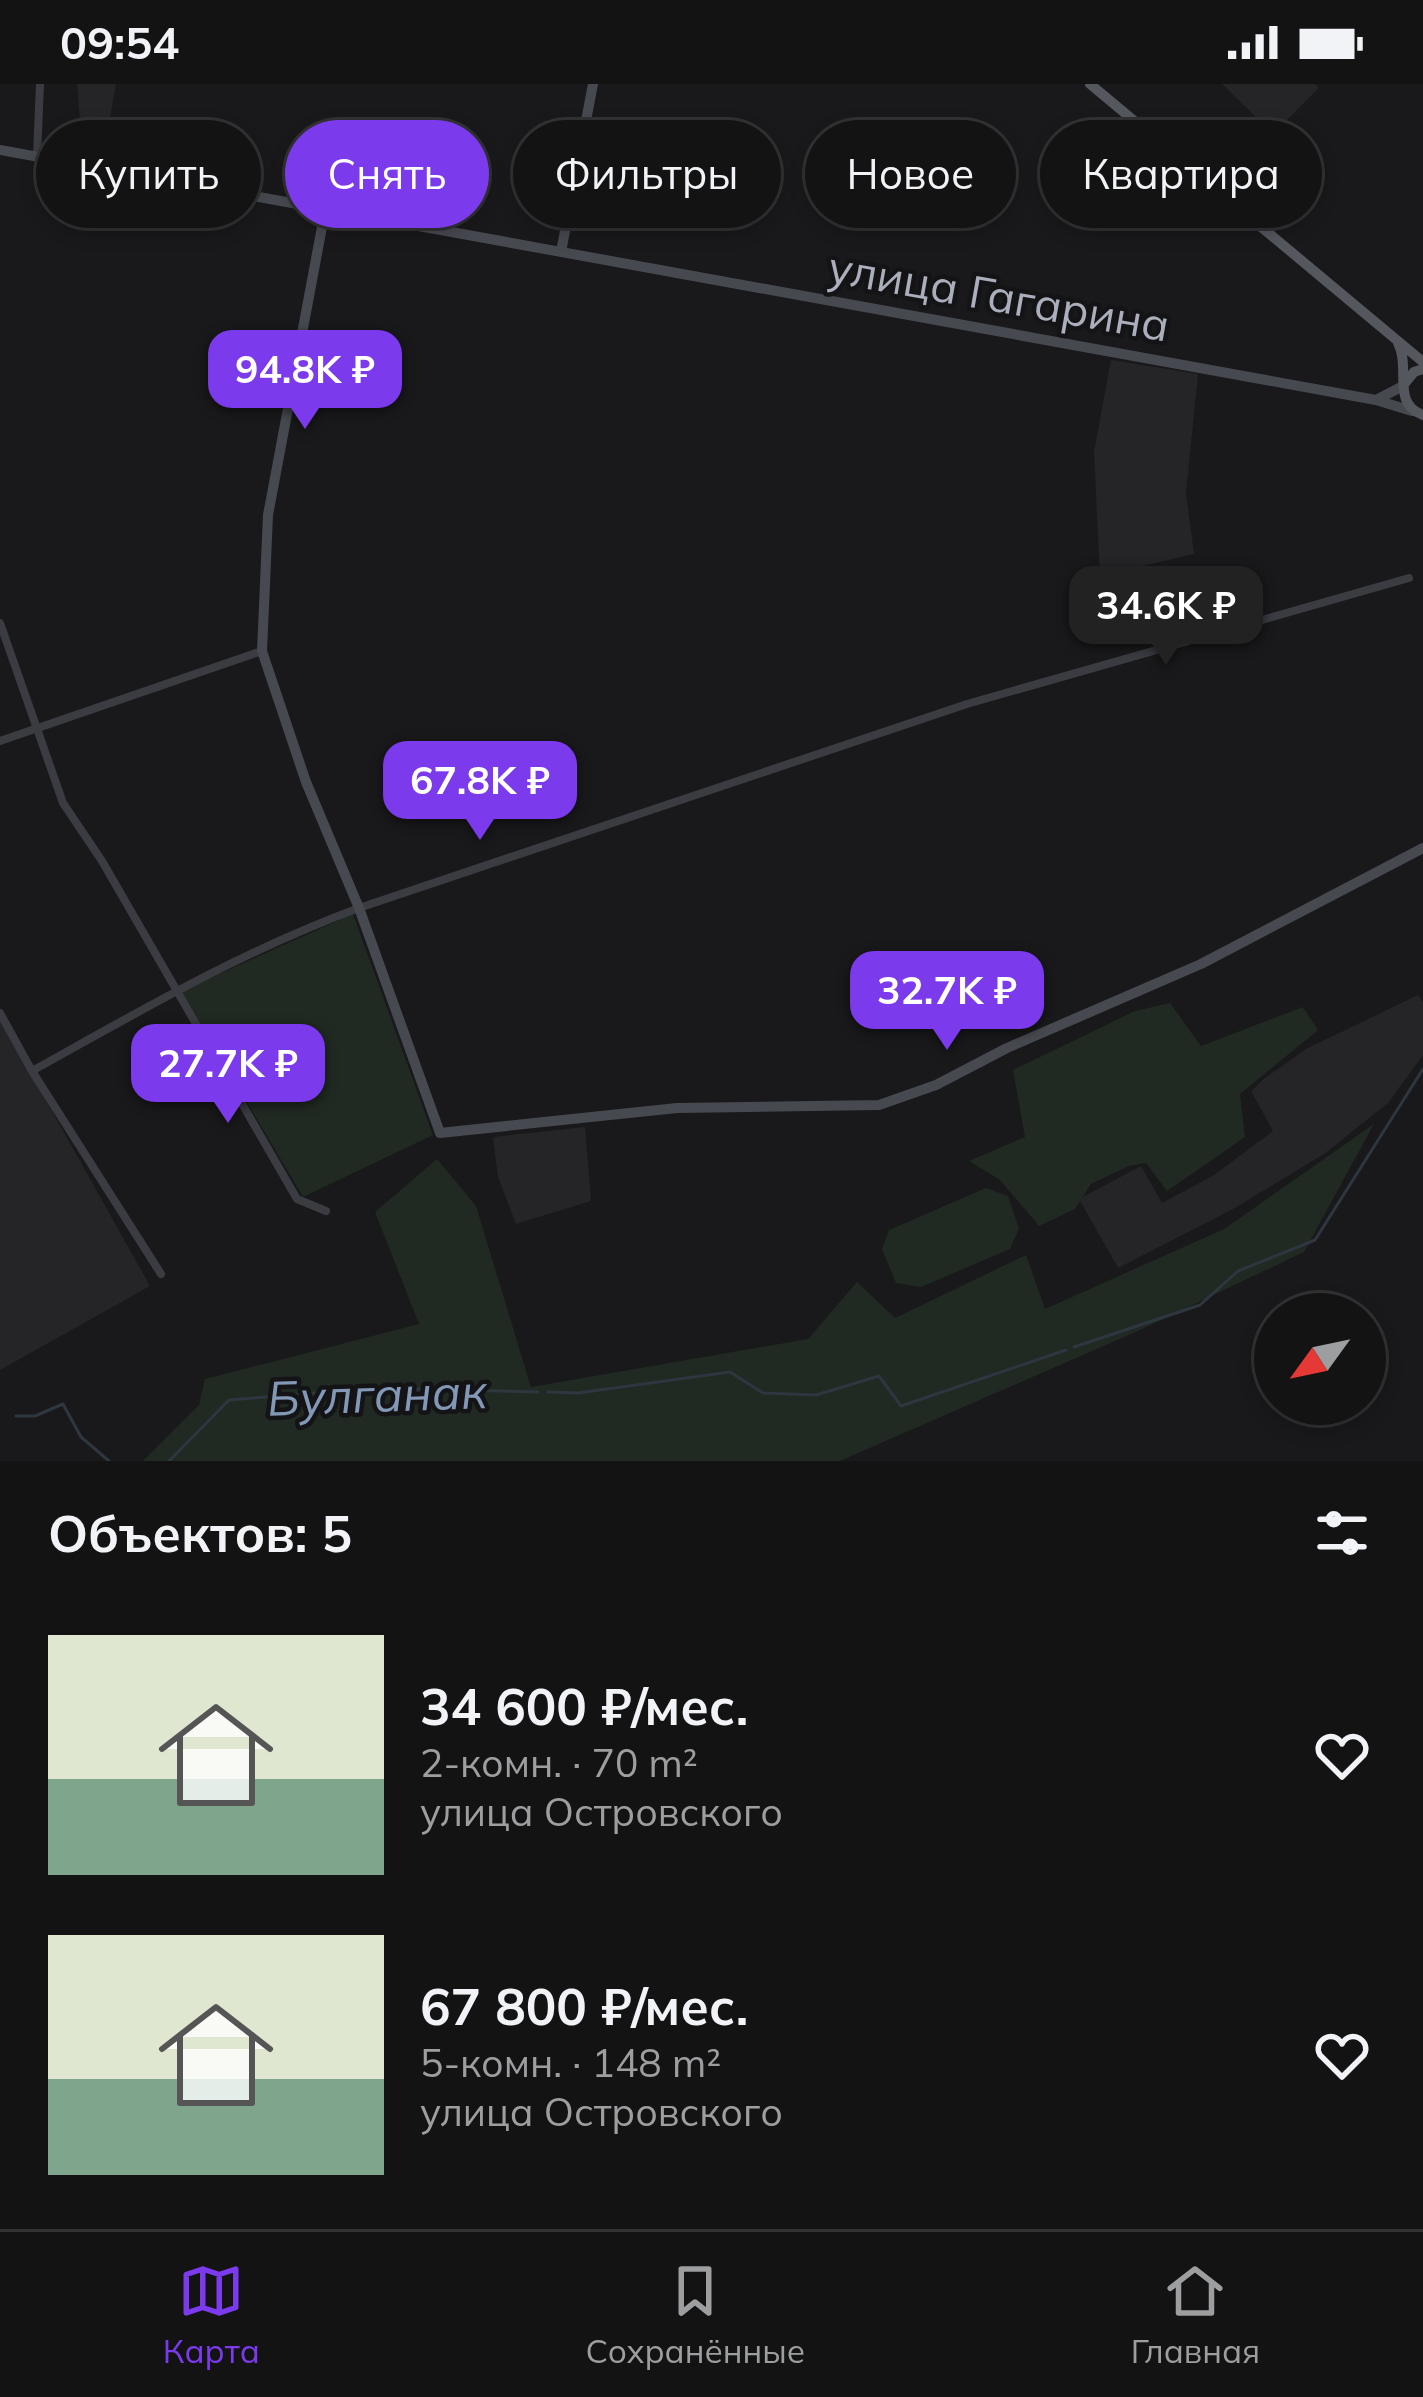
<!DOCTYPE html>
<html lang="ru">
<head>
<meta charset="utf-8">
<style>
  body { margin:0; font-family:Mulish,sans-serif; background:#202022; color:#f1f3f6; height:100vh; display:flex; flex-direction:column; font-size:45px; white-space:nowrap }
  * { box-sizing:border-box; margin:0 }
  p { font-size:39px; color:#9d9ea0 }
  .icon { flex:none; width:66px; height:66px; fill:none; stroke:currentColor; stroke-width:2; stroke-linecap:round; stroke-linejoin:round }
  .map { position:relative; height:1377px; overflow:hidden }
  .side { display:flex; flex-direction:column; background:#131314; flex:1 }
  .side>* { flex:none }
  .guide { position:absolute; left:36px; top:36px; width:1353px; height:108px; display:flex; gap:24px }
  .needle { width:78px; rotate:237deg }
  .buttons { position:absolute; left:1254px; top:1209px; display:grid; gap:24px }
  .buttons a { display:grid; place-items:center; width:132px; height:132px; border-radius:50%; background:#131314; box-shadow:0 6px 18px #0003,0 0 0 3px #323234; font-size:60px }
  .price { position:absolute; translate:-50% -102px; padding:0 27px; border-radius:24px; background:#7c3aed; color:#fff; font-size:39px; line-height:78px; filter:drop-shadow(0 3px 6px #0008) }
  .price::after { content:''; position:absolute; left:50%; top:72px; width:36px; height:27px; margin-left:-18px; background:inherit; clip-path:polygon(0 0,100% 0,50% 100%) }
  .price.current { background:#222; color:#fff }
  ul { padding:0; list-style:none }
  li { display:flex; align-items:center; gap:36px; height:300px; padding:0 48px }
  li span { display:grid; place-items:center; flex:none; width:336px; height:240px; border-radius:0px; color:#555 }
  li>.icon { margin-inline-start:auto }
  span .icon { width:144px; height:144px; fill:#fffc; stroke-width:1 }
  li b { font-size:51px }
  h2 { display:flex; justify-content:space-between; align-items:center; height:144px; padding:0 48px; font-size:51px }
  .chip { padding:0 42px; border-radius:54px; background:#131314; box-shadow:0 6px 18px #0003,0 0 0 3px #323234; font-size:42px; line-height:108px }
  .chip.current { background:#7c3aed; color:#fff }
  .status { display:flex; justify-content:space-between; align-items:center; height:84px; padding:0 60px; background:#131314; direction:ltr }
  .status svg { height:33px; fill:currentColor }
  .tab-bar { display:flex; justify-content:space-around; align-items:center; height:168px; border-top:3px solid #323234; background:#131314; font-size:33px; color:#9d9ea0 }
  .tab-bar a { display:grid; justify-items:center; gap:6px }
  .tab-bar .current { color:#7c3aed }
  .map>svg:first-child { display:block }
  .built { fill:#252528 }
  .green { fill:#202922 }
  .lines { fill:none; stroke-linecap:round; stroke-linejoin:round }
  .stream { stroke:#2e363f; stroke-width:3 }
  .street { stroke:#3b3c42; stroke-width:8 }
  .secondary { stroke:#474950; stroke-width:10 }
  .primary { stroke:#55575f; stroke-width:10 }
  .labels { text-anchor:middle; stroke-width:9; stroke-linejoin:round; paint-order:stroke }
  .street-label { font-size:45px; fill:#abaebb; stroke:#141416 }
  .water-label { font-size:48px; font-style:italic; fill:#8298b6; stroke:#141416 }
</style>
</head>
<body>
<div class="status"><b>09:54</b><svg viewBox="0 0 49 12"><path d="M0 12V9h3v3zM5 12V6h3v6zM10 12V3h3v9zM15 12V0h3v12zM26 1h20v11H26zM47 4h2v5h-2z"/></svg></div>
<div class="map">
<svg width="1423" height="1377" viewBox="0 0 1423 1377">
  <rect width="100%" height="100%" fill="#19191b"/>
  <path class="built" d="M77 0H116L107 50 81 48Z
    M1222 0H1315L1319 4 1273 50Z
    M1111 276 1198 290 1186 409 1194 470 1100 492 1094 368Z
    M1418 911 1423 918V971L1388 1019 1324 1070 1233 1125 1118 1184 1079 1115 1141 1082 1162 1119 1214 1091 1273 1047 1251 1007 1265 994 1306 965Z
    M0 934 150 1202 0 1286Z
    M585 1043 591 1117 516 1140 498 1093 493 1053Z"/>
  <path class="green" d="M353 830 433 1051 303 1113 181 907Z
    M1170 919 1201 962 1303 923 1318 946 1240 1010 1245 1053 1167 1107 1146 1079 1129 1082 1091 1100 1075 1125 1039 1142 1000 1096 969 1077 1025 1053 1013 986 1135 927Z
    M1374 1040 1304 1168 1140 1246 840 1377H143L199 1321 205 1295 419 1240 375 1128 437 1075 476 1122 531 1303 808 1255 857 1198 895 1234 1026 1171 1045 1225 1224 1145Z
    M986 1104 1008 1112 1019 1145 1010 1165 921 1203 896 1199 882 1165 889 1146Z"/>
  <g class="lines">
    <path class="stream" d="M1074 1263 1200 1221 1238 1187 1315 1156 1423 985
      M548 1308 578 1309 730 1288 763 1309 816 1311 879 1292 901 1322 1066 1266
      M16 1332H35L63 1320 81 1353 109 1377
      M169 1377 229 1316 376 1304 538 1308"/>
    <path class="street" d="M37 72 40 0
      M0 539 63 719 102 777 297 1115 326 1127
      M0 657 262 567
      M0 929 32 987 161 1190
      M32 987C142 926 240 868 359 824L967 620 1409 494"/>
    <path class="secondary" d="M0 66 1376 316 1412 327
      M325 127 268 431 262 567 306 698 359 824 440 1049 677 1024 879 1021 936 1001 1007 964 1201 880 1423 764
      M561 168 593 0
      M1376 316 1403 302"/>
    <path class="primary" d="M1090 0 1423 278
      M1398 259C1411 284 1391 320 1423 331
      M1405 299 1414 288 1423 285"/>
  </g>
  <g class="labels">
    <g class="street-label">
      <text transform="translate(999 212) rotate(10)" y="16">улица Гагарина</text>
    </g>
    <g class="water-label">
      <text transform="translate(377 1311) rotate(-2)" y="17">Булганак</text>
    </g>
  </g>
</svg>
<div class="buttons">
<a><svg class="needle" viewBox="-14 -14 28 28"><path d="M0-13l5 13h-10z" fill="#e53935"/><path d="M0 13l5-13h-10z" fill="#9d9ea0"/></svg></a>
</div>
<b class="price" style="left:305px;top:348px">94.8K ₽</b>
<b class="price current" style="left:1166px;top:584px">34.6K ₽</b>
<b class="price" style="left:480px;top:759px">67.8K ₽</b>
<b class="price" style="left:947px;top:969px">32.7K ₽</b>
<b class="price" style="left:228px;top:1042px">27.7K ₽</b>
<div class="guide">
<a class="chip">Купить</a>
<a class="chip current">Снять</a>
<a class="chip">Фильтры</a>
<a class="chip">Новое</a>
<a class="chip">Квартира</a>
</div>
</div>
<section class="side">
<h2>Объектов: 5<svg class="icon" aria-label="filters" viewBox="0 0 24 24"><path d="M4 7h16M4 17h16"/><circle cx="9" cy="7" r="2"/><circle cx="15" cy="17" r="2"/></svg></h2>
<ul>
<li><span style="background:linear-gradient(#dfe7d0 60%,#7fa58c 0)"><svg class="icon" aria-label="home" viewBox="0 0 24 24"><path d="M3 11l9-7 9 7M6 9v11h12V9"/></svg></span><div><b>34 600 ₽/мес.</b><p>2-комн. · 70 m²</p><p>улица Островского</p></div><svg class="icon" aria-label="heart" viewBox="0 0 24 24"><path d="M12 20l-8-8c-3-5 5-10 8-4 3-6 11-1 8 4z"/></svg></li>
<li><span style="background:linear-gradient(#dfe7d0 60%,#7fa58c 0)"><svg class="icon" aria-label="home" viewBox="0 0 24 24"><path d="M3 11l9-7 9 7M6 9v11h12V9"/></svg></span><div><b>67 800 ₽/мес.</b><p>5-комн. · 148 m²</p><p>улица Островского</p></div><svg class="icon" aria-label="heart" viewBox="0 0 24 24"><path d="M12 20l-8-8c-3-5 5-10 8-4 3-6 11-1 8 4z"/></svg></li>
</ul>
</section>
<nav class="tab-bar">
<a class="current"><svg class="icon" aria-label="map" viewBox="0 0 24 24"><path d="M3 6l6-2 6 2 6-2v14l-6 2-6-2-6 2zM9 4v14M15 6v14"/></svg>Карта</a>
<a><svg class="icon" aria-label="saved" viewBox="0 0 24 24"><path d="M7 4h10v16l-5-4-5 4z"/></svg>Сохранённые</a>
<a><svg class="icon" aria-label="home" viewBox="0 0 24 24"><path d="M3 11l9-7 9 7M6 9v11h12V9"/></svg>Главная</a>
</nav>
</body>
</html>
